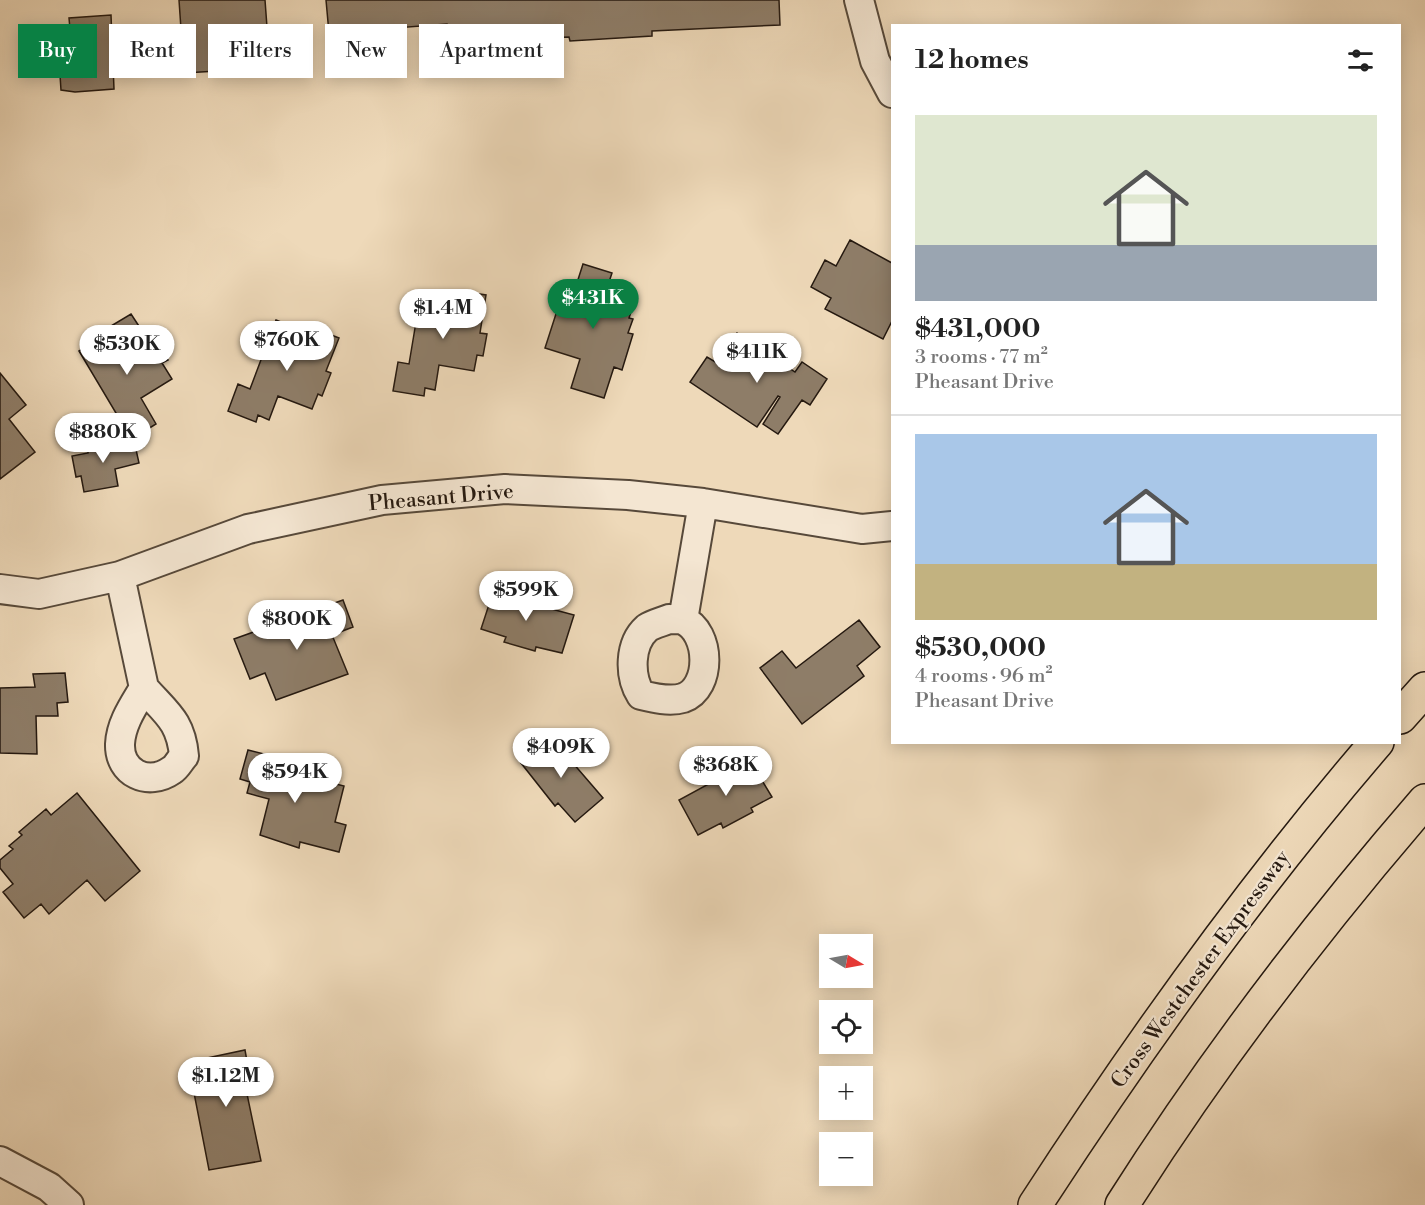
<!DOCTYPE html>
<html lang="en">
<head>
<meta charset="utf-8">
<style>
  body { margin:0; font-family:"Libre Bodoni",serif; background:#f2f2f2; color:#222; height:100vh; display:flex; flex-direction:column; font-size:22px; white-space:nowrap }
  * { box-sizing:border-box; margin:0 }
  p { font-size:20px; color:#767676 }
  .icon { flex:none; width:33px; height:33px; fill:none; stroke:currentColor; stroke-width:2; stroke-linecap:round; stroke-linejoin:round }
  .map { position:relative; flex:1; overflow:hidden }
  .details { position:absolute; left:891px; top:24px; width:510px; height:720px; display:flex; flex-direction:column; background:#fff; border-radius:0px; box-shadow:0 3px 15px #0003 }
  .details>* { flex:none }
  .banner { position:absolute; left:18px; top:24px; width:570px; height:54px; display:flex; gap:12px }
  .needle { width:39px; rotate:100deg }
  .controls { position:absolute; left:819px; top:934px; display:grid; gap:12px }
  .controls a { display:grid; place-items:center; width:54px; height:54px; border-radius:0px; background:#fff; box-shadow:0 3px 15px #0003; font-size:30px }
  .price { position:absolute; translate:-50% -51px; padding:0 14px; border-radius:21px; background:#fff; color:#222; font-size:20px; line-height:39px; filter:drop-shadow(0 2px 3px #0008) }
  .price::after { content:''; position:absolute; left:50%; top:36px; width:18px; height:14px; margin-left:-9px; background:inherit; clip-path:polygon(0 0,100% 0,50% 100%) }
  .price.selected { background:#0b8043; color:#fff }
  ul { padding:0; list-style:none }
  li { display:grid; align-content:center; gap:12px; height:318px; padding:0 24px }
  li+li { border-top:2px solid #e0e0e0 }
  li span { display:grid; place-items:center; height:186px; border-radius:0px; color:#555 }
  li>.icon { margin-inline-start:auto }
  span .icon { width:108px; height:108px; fill:#fffc; stroke-width:1 }
  li b { font-size:26px }
  h2 { display:flex; justify-content:space-between; align-items:center; height:72px; padding:0 24px; font-size:26px }
  .pill { padding:0 21px; border-radius:0px; background:#fff; box-shadow:0 3px 15px #0003; font-size:21px; line-height:54px }
  .pill.selected { background:#0b8043; color:#fff }
  .map>svg:first-child { display:block }
  .building { fill:#8e7d68; stroke:#251910; stroke-width:1.5 }
  .lines { fill:none; stroke-linecap:round; stroke-linejoin:round }
  .street-casing { stroke:#57493a; stroke-width:32 }
  .highway-casing { stroke:#251910; stroke-width:36 }
  .street { stroke:#f4e6d2; stroke-width:28 }
  .highway { stroke:#eed9b9; stroke-width:33 }
  .labels { text-anchor:middle; stroke-width:4.5; stroke-linejoin:round; paint-order:stroke }
  .street-label { font-size:21px; fill:#251910; stroke:#f4e6d2 }
</style>
</head>
<body>
<div class="map">
<svg width="1425" height="1205" viewBox="0 0 1425 1205">
  <rect width="100%" height="100%" fill="#eed9b9"/>
  <filter id="stains"><feTurbulence type="fractalNoise" baseFrequency=".00333" numOctaves="4"/><feColorMatrix values="0 0 0 0 .2 0 0 0 0 .09 0 0 0 0 .02 0 0 0 .5 -.17"/></filter>
  <radialGradient id="worn" r=".72"><stop offset=".6" stop-color="#630" stop-opacity="0"/><stop offset="1" stop-color="#630" stop-opacity=".3"/></radialGradient>
  <path class="building" d="M179 0H265L270 68 184 73Z
    M326 0H779L780 25 652 31V36L570 41 569 37 448 41 447 24 329 33Z
    M111 15 114 89 75 92 61 90 60 75 31 77 27 35 65 32V30L70 29 69 18Z
    M850 240 892 263V321L883 339 825 309 831 298 811 287 825 260 836 266Z
    M583 264 612 273 607 288 636 297 629 318 633 319 628 333 633 334 622 370 614 367 604 398 571 388 580 359 545 348 565 286 575 289Z
    M459 291 486 295 480 333 487 334 483 356 477 355 474 371 439 365 435 390 425 388 424 396 393 391 398 362 409 364 421 292 457 298Z
    M131 314 150 343 156 340 168 360 162 363 172 379 141 398 156 424 121 446 105 419 116 413 79 351 109 333 106 329Z
    M276 320 310 334 313 328 339 338 326 371 331 373 322 396 318 394 312 409 278 396 269 420 258 415 256 422 228 411 238 384 250 389Z
    M737 333 795 372 802 362 827 379 810 405 802 400 778 434 763 424 780 397 778 396 757 427 690 382 707 357 717 363Z
    M0 373 26 405 9 419 35 452 0 479Z
    M109 433 112 449 135 445 139 463 115 469 118 486 84 492 81 476 76 477 72 456 88 453V445Z
    M497 580 518 600 574 615 562 653 536 647 535 651 504 642 506 637 481 629Z
    M343 600 353 627 332 635 348 674 276 700 265 673 250 679 234 639Z
    M859 620 880 647 857 666 864 676 802 724 760 668 782 651 796 668Z
    M65 673 68 702 57 703 58 716H36L37 754 0 753V688L35 687 33 674Z
    M558 731 566 755 603 798 575 822 558 803 555 806 521 763Z
    M248 750 280 758 277 769 344 786 335 822 346 825 339 852 300 842 299 848 260 835 269 799 247 793 250 782 240 779Z
    M746 754 772 797 751 808 753 812 723 828 721 823 698 835 679 800 729 773 725 765Z
    M77 793 140 871 105 901 87 880 49 914 41 904 24 918 3 892 13 884 0 868V860L13 849 9 846 22 835 19 832 46 809 51 815Z
    M245 1050 248 1067 257 1065 262 1091 247 1094 261 1161 209 1170 188 1062Z"/>
  <g class="lines">
    <defs>
      <path id="street" d="M859 0 875 61 892 93
        M120 576 144 688
        M0 589 39 594 120 576 248 529 382 500 505 489 628 495 703 503 862 529 892 526
        M669 619C673 619 680 619 683 620 711 632 712 688 683 698 670 702 653 698 641 695 629 676 629 644 647 628 653 624 662 622 669 619Z
        M683 620 703 503
        M144 688C166 713 181 721 184 756 180 760 177 767 172 770 148 787 119 773 120 744 121 723 134 705 144 688Z
        M0 1161 49 1187 69 1205"/>
      <path id="highway" d="M1400 717 1425 689
        M1035 1205C1140 1043 1251 888 1377 742
        M1122 1205C1212 1063 1315 928 1425 801"/>
    </defs>
    <use href="#street" class="street-casing"/>
    <use href="#highway" class="highway-casing"/>
    <use href="#street" class="street"/>
    <use href="#highway" class="highway"/>
  </g>
  <g class="labels">
    <g class="street-label">
      <text transform="translate(441 497) rotate(-5)" y="7">Pheasant Drive</text>
      <text transform="translate(1200 969) rotate(-54)" y="7">Cross Westchester Expressway</text>
    </g>
  </g>
  <rect width="100%" height="100%" filter="url(#stains)"/>
  <rect width="100%" height="100%" fill="url(#worn)"/>
</svg>
<div class="controls">
<a><svg class="needle" viewBox="-14 -14 28 28"><path d="M0-13l5 13h-10z" fill="#e53935"/><path d="M0 13l5-13h-10z" fill="#767676"/></svg></a>
<a><svg class="icon" aria-label="locate" viewBox="0 0 24 24"><circle cx="12" cy="12" r="6"/><path d="M12 2v4M12 18v4M2 12h4M18 12h4"/></svg></a>
<a>+</a>
<a>−</a>
</div>
<b class="price selected" style="left:593px;top:330px">$431K</b>
<b class="price" style="left:443px;top:340px">$1.4M</b>
<b class="price" style="left:287px;top:372px">$760K</b>
<b class="price" style="left:127px;top:376px">$530K</b>
<b class="price" style="left:757px;top:384px">$411K</b>
<b class="price" style="left:103px;top:464px">$880K</b>
<b class="price" style="left:526px;top:622px">$599K</b>
<b class="price" style="left:297px;top:651px">$800K</b>
<b class="price" style="left:561px;top:779px">$409K</b>
<b class="price" style="left:726px;top:797px">$368K</b>
<b class="price" style="left:295px;top:804px">$594K</b>
<b class="price" style="left:226px;top:1108px">$1.12M</b>
<div class="banner">
<a class="pill selected">Buy</a>
<a class="pill">Rent</a>
<a class="pill">Filters</a>
<a class="pill">New</a>
<a class="pill">Apartment</a>
</div>
<section class="details">
<h2>12 homes<svg class="icon" aria-label="filters" viewBox="0 0 24 24"><path d="M4 7h16M4 17h16"/><circle cx="9" cy="7" r="2"/><circle cx="15" cy="17" r="2"/></svg></h2>
<ul>
<li><span style="background:linear-gradient(#dfe7d0 70%,#9aa5b1 0)"><svg class="icon" aria-label="home" viewBox="0 0 24 24"><path d="M3 11l9-7 9 7M6 9v11h12V9"/></svg></span><div><b>$431,000</b><p>3 rooms · 77 m²</p><p>Pheasant Drive</p></div></li>
<li><span style="background:linear-gradient(#a9c7e8 70%,#c2b280 0)"><svg class="icon" aria-label="home" viewBox="0 0 24 24"><path d="M3 11l9-7 9 7M6 9v11h12V9"/></svg></span><div><b>$530,000</b><p>4 rooms · 96 m²</p><p>Pheasant Drive</p></div></li>
</ul>
</section>
</div>
</body>
</html>
